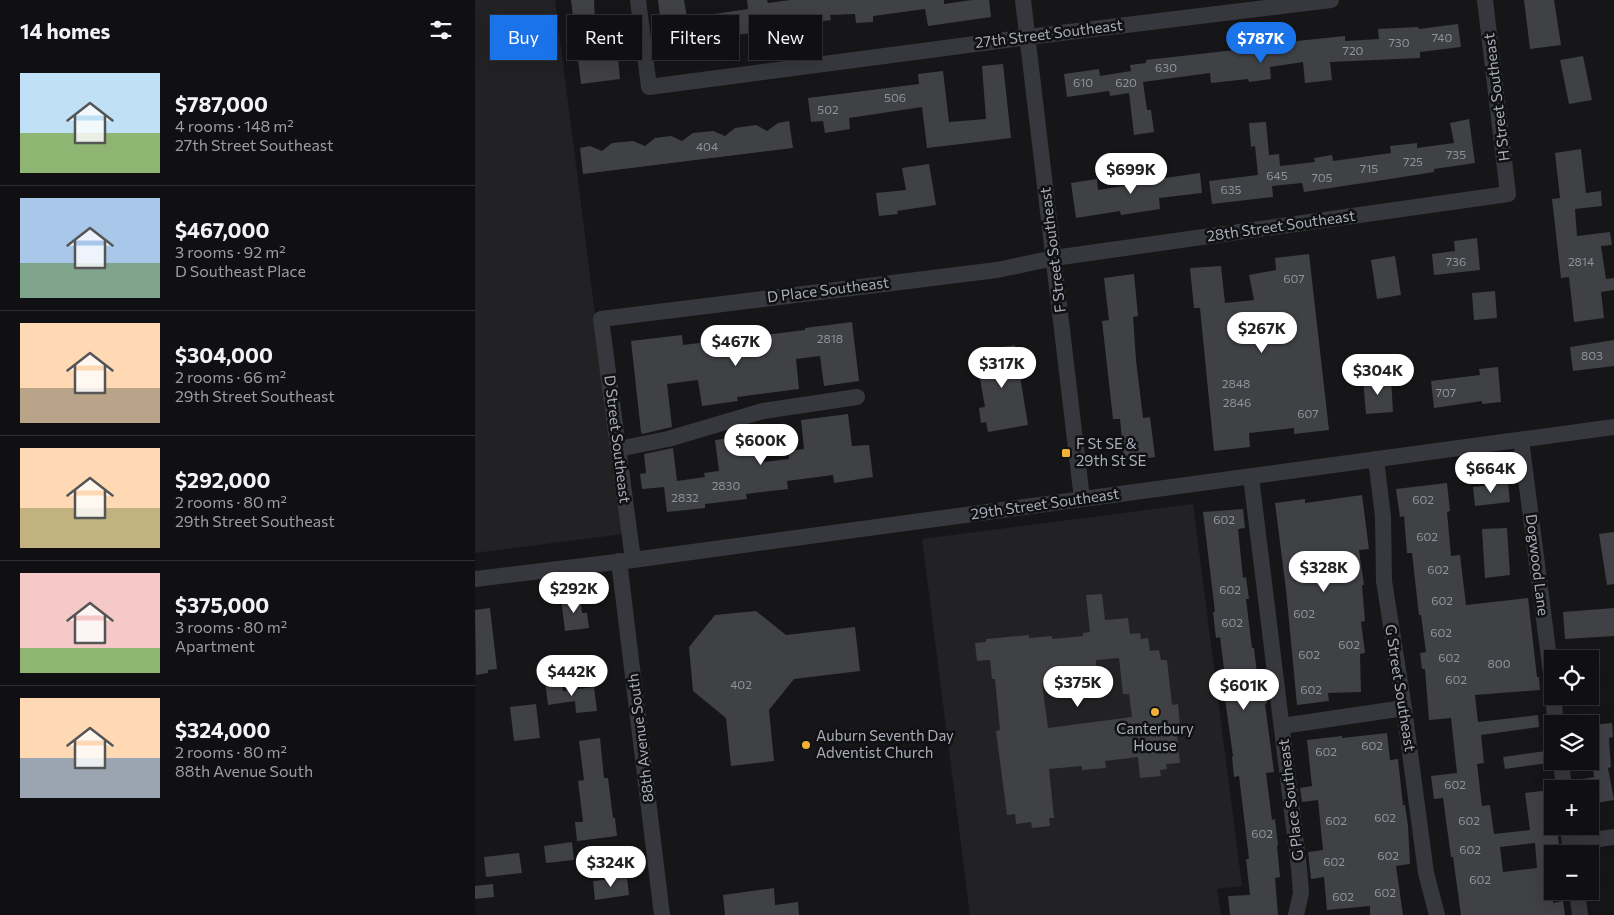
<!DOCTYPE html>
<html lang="en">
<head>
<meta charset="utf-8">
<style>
  body { margin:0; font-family:Commissioner,sans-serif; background:#1e1e20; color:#f1f3f6; height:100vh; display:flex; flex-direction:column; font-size:19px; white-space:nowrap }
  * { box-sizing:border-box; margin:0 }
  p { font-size:16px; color:#9c9d9f }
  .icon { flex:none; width:28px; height:28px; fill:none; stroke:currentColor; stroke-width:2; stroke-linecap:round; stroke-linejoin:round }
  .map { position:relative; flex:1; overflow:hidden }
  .sheet { display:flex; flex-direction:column; background:#101012; width:475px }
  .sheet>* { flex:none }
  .hud { position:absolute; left:15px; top:15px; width:475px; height:45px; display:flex; gap:10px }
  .tools { position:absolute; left:1069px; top:650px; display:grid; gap:10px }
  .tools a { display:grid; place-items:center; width:55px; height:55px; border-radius:0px; background:#101012; box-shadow:0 5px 20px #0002,0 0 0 1px #303032; font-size:25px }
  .price { position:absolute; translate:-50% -42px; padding:0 11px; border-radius:18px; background:#fff; color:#222; font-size:16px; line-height:32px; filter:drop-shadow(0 1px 2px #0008) }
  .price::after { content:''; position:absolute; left:50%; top:30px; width:15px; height:11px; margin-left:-8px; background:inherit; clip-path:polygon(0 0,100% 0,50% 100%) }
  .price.on { background:#1a73e8; color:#fff }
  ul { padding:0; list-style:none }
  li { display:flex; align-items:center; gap:15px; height:125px; padding:0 20px }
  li+li { border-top:1px solid #303032 }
  li span { display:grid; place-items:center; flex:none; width:140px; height:100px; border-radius:0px; color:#555 }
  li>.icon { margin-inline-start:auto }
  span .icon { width:60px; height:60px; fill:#fffc; stroke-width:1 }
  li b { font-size:21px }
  h2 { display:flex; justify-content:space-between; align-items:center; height:60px; padding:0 20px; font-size:21px }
  .pill { padding:0 18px; border-radius:0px; background:#101012; box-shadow:0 5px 20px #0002,0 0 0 1px #303032; font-size:18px; line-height:45px }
  .pill.on { background:#1a73e8; color:#fff }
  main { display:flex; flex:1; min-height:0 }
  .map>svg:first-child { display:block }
  .built { fill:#222225 }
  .building { fill:#404145; fill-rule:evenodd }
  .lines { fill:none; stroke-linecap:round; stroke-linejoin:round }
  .minor { stroke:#37383d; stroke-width:16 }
  .poi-dot { fill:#f2b134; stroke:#111113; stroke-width:2 }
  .labels { text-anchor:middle; stroke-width:5; stroke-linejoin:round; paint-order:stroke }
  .number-label { font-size:12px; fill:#8e929b }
  .street-label { font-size:15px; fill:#a8adb8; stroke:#111113 }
  .poi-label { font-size:15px; fill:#a8adb8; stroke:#111113; text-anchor:start }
</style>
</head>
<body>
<main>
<section class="sheet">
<h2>14 homes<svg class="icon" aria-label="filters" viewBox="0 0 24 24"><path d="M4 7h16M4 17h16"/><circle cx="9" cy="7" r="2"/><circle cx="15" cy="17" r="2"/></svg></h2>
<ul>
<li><span style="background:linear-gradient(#bfe0f5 60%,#8fb573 0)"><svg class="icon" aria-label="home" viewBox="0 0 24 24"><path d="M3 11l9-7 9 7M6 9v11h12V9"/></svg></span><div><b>$787,000</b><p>4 rooms · 148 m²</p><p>27th Street Southeast</p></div></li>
<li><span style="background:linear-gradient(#a9c7e8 65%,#7fa58c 0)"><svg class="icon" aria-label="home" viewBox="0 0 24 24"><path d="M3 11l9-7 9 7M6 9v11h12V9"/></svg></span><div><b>$467,000</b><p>3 rooms · 92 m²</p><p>D Southeast Place</p></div></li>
<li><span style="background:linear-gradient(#ffd9b3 65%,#b9a48a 0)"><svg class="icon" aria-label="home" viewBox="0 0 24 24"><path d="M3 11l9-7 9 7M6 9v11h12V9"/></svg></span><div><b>$304,000</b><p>2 rooms · 66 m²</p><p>29th Street Southeast</p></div></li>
<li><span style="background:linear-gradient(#ffd9b3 60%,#c2b280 0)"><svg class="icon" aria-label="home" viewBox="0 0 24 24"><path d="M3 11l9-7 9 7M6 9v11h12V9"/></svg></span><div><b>$292,000</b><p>2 rooms · 80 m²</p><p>29th Street Southeast</p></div></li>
<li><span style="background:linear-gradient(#f6c9c9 75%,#8fb573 0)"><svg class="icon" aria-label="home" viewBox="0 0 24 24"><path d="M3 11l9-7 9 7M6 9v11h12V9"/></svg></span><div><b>$375,000</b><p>3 rooms · 80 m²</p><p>Apartment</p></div></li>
<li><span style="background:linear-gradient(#ffd9b3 60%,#9aa5b1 0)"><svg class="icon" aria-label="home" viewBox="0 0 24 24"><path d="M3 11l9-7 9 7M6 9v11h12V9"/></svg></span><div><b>$324,000</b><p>2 rooms · 80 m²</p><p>88th Avenue South</p></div></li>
</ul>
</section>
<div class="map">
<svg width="1139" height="915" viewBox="0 0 1139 915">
  <rect width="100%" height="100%" fill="#161618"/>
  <path class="built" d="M0 0H80L148 534 0 553Z
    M718 504 767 886 742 889 746 915H495L447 539Z"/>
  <path class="building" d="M96 0H119L121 42H124L126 59 143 57 145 79 106 84Z
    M183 0H209L212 18 273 9 272 0H292L293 3 315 0H469V4L497 0H514L516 17 453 26 450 9 398 16V22L381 23 380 14 355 15 356 20 289 29V33L276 35V33L211 42 212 50 192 53 189 26H186Z
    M1049 0H1079L1086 45 1055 49Z
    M983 24 986 47 945 52V58L855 62 857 80 830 83 828 62 795 67 796 79 774 82 773 79 736 83 735 73 668 82 672 110H676L679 132 659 135 654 93 635 96 634 91 592 97 589 74 624 69 625 76 656 71 655 65 671 63V60L769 49V46L803 42V43L870 36V41L904 39 903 29 943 27 944 29Z
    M1108 56 1117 100 1094 104 1085 60Z
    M528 64 536 138 452 148 447 107 374 118 375 129 350 133 348 121 336 122 333 98 444 84 443 74 468 71 474 122 511 119 507 66Z
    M994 119 1000 163 959 169V172L915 179 829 192 827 183 797 186 798 197 737 204 734 181 783 175 780 146 776 147 774 123 791 122 794 155 804 154 805 166 840 162 839 158 857 155 858 161 916 153 915 146 942 143V148L979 143 975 123Z
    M314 121 318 148 108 174 105 148 115 146 127 151 137 143 158 141 170 146 180 138 196 136 207 141 218 133 238 131 250 136 260 128 281 125 292 131 303 123Z
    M1106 149 1111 193 1126 191 1127 206 1100 209 1102 236 1135 232 1137 245 1126 246 1131 279 1139 278V290L1126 292 1129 318 1099 322 1094 277 1086 278 1077 199 1085 198 1080 153Z
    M454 164 461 205 422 211 423 214 404 216 401 193 431 190 427 168Z
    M725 173 727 193 684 198 685 209 646 215 645 211 601 218 596 183 622 179 623 190 655 185V183Z
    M1002 238 1005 270 959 275 957 254 980 251 979 241Z
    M834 254 854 430 819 434V428L774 433 775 447 739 451 725 308H719L715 268 746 266 750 303 779 300 774 275 801 270 800 258Z
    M920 256 926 295 902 299 896 260Z
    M659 274 663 316 658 317 661 360 668 418 675 417 680 457 649 461 645 419H638L627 321 634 320 629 278Z
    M1020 291 1022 318 999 320 997 293Z
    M377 322 384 381 349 386 345 356 321 359 324 389 262 397 263 401 227 406 223 380 192 384 197 427 167 434 166 432 156 341 207 335 208 345 330 330V328Z
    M1139 340V366L1098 371 1095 347Z
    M540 345 553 425 513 432 511 422 506 423 504 408 510 407 503 367H505L503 351Z
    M1023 367 1026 402 1007 404V401L959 408 956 381 1005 375 1004 369Z
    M916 378 918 412 891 414 888 379Z
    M373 414 377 446 394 445 398 477 359 483 358 475 312 481 313 489 271 494 272 499 230 504V508L192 512 189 487 167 489 165 474 171 473 169 454 198 448 202 481 230 477 229 473 244 471 240 440 270 436 269 432 285 429 289 462 314 459 313 451 329 449 326 420Z
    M972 483 975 511 972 512 976 556 985 555 991 605 1053 598 1062 677H1064L1065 690 1000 695 1003 722 1063 715 1064 727 1006 735 1009 763 1002 764 1007 806 1015 805 1019 834 1055 830 1050 793 1075 790 1078 828 1082 827 1085 854H1078V903L1088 901 1090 915H986L978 857H976L968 798 959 799 956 776 982 773 976 718 954 720 950 669H947L945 653 951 652 946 615H944L937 553H932L929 516 925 517 921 489ZM1060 843 1062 868 1028 872 1025 847Z
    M1033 483 1035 502 1000 506 998 487Z
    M887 495 894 549 884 550 889 585H887L890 621 886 622 890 653 885 654 886 692 853 693 854 701 822 705 811 590 800 503 830 499V503Z
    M768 509 770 528 763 529 768 578 771 577 774 599H771L777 648H779L783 682 789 681 792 703 790 704 799 772 791 773 797 820 800 819 803 845 802 846 805 877 800 878 803 915H755L753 896 775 895 771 859H774L764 776 759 777 757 757 758 756 748 685H751L745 637 741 638 738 612H740L728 512Z
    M1032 528 1035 575 1010 578 1007 529Z
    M1139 532V584L1132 585 1124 534Z
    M627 594 630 620 653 618 655 634 665 633 666 639 673 638 675 651 684 650 686 660H692L697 705 703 704 705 726H701L705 763 691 764 692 769 685 770 686 776 665 778 663 757 630 761 631 768 607 770V766L574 769 579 818H574L575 826 557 828 556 822 541 824 540 814 532 815 521 731 525 730 520 679H517L515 660 502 661 500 643 511 642V639L554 635V638L577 636V639L608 636V633L615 632 611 595ZM644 658 648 694H654L657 717 573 728 567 683 622 675 621 660Z
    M105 596 107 613H112L114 628 90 631 86 598Z
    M15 608 22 669 13 670V673L1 675 0 610Z
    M1139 608V636L1090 639 1088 612Z
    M281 611 311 635 380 627 385 671 319 679 294 710 299 761 256 766 251 718 218 691 214 647 240 615Z
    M86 680 88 691 119 687 122 711 101 713 100 701 73 705 70 682Z
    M61 704 65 738 39 741 35 707Z
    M1137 723 1138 737 1134 738 1136 767 1133 768 1139 800 1115 804V789H1099L1098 781 1119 777 1116 751H1119L1117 725Z
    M912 733 915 760 923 759 928 805H930L933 826 935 864 921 866 928 915H895V906L852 910 849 877 836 879 833 852 848 850 843 800 827 802 825 788 837 786 832 740 867 736V738Z
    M125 738 129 778H133L138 818H140L142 836 102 841 100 822H108L103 781 109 780 104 741Z
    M1071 751 1073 763 1030 769 1028 757Z
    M97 842 99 860 71 863 69 846Z
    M44 853 47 873 11 877 9 857Z
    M152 877 154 895 120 900 118 881Z
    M18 884 19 897 0 899V886Z
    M299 888 300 905 323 902 324 915H250L248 895Z"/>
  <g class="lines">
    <path class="minor" d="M163 0 174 87 553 37 856 0
      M548 0 607 499
      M1046 440 1078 689
      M143 449 193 439 288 411 382 397
      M901 459 908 517 909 581 929 708 951 873 962 915
      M776 477 824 868 826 893 821 915
      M158 560 126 319 522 270 579 258 1033 194 1010 0
      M144 561 187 915
      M0 579 158 560 1139 427
      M1078 696 1081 724
      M807 726 929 708
      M1086 761 1089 789
      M1093 826 1096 854
      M1095 843 1139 837
      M1102 891 1105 915"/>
  </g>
  <g class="poi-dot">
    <rect x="586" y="448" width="10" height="10" rx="2.5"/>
    <circle cx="680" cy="712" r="5"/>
    <circle cx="331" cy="745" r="5"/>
  </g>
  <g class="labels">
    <g class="number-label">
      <text x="967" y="42">740</text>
      <text x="924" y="47">730</text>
      <text x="878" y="55">720</text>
      <text x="691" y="72">630</text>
      <text x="608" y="87">610</text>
      <text x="651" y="87">620</text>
      <text x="420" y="102">506</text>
      <text x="353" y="114">502</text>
      <text x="232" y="151">404</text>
      <text x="981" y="159">735</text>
      <text x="938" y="166">725</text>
      <text x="894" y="173">715</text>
      <text x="802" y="180">645</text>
      <text x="847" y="182">705</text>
      <text x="756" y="194">635</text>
      <text x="981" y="266">736</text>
      <text x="1106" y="266">2814</text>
      <text x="819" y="283">607</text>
      <text x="355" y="343">2818</text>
      <text x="1117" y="360">803</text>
      <text x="761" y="388">2848</text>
      <text x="971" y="397">707</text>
      <text x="762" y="407">2846</text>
      <text x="833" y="418">607</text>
      <text x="251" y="490">2830</text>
      <text x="210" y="502">2832</text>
      <text x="948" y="504">602</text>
      <text x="749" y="524">602</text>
      <text x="952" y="541">602</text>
      <text x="963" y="574">602</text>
      <text x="755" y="594">602</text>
      <text x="967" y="605">602</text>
      <text x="829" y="618">602</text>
      <text x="757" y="627">602</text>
      <text x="966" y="637">602</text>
      <text x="874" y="649">602</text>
      <text x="834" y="659">602</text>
      <text x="974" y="662">602</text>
      <text x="1024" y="668">800</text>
      <text x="981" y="684">602</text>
      <text x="266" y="689">402</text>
      <text x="836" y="694">602</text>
      <text x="897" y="750">602</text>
      <text x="851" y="756">602</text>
      <text x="980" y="789">602</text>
      <text x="910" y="822">602</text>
      <text x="861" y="825">602</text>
      <text x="994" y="825">602</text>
      <text x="787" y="838">602</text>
      <text x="995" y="854">602</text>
      <text x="913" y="860">602</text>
      <text x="859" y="866">602</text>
      <text x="1005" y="884">602</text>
      <text x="910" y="897">602</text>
      <text x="868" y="901">602</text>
    </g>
    <g class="street-label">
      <text transform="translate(574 34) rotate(-7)" y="5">27th Street Southeast</text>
      <text transform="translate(1022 97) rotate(-97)" y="5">H Street Southeast</text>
      <text transform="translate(806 226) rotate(-8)" y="5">28th Street Southeast</text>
      <text transform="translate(578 250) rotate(-97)" y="5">F Street Southeast</text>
      <text transform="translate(353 290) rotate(-7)" y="5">D Place Southeast</text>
      <text transform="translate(142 439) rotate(83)" y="5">D Street Southeast</text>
      <text transform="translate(570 504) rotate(-8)" y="5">29th Street Southeast</text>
      <text transform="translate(1062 565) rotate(83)" y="5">Dogwood Lane</text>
      <text transform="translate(925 688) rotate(81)" y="5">G Street Southeast</text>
      <text transform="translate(166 738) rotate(-97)" y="5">88th Avenue South</text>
      <text transform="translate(816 800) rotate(-97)" y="5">G Place Southeast</text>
    </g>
    <g class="poi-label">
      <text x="601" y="449">F St SE &amp;<tspan x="601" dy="17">29th St SE</tspan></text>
      <text x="680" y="734" text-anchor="middle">Canterbury<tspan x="680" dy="17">House</tspan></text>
      <text x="341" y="741">Auburn Seventh Day<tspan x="341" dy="17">Adventist Church</tspan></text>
    </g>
  </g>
</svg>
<div class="tools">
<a><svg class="icon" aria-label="locate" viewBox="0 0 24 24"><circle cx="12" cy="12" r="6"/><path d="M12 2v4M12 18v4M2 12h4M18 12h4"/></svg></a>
<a><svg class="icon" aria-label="layers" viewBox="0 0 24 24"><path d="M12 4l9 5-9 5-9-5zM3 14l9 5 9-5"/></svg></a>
<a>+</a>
<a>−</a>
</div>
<b class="price on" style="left:786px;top:64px">$787K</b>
<b class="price" style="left:656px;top:195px">$699K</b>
<b class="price" style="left:787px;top:354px">$267K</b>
<b class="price" style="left:261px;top:367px">$467K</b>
<b class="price" style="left:527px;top:389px">$317K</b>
<b class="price" style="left:903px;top:396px">$304K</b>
<b class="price" style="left:286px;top:466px">$600K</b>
<b class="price" style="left:1016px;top:494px">$664K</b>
<b class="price" style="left:849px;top:593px">$328K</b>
<b class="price" style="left:99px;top:614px">$292K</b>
<b class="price" style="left:97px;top:697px">$442K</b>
<b class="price" style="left:603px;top:708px">$375K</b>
<b class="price" style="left:769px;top:711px">$601K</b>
<b class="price" style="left:136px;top:888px">$324K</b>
<div class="hud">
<a class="pill on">Buy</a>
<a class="pill">Rent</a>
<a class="pill">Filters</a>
<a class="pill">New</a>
</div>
</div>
</main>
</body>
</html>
